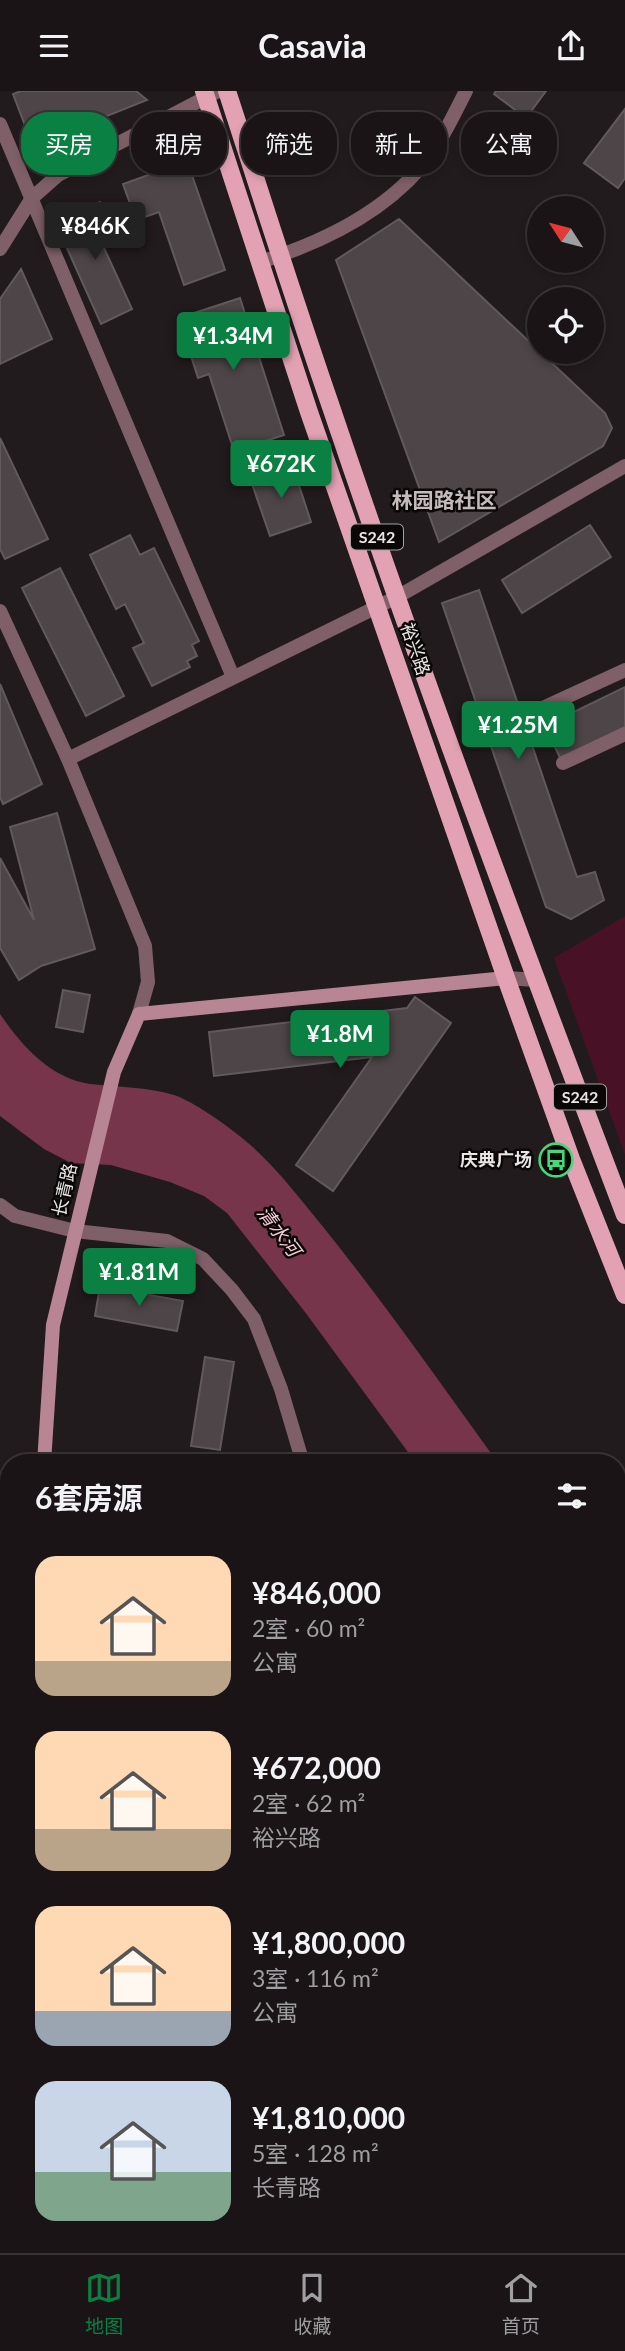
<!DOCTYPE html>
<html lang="zh">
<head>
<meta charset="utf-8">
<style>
  body { margin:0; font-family:Lato,"Noto Sans SC",sans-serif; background:#231d1f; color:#f1f3f6; height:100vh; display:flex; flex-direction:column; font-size:26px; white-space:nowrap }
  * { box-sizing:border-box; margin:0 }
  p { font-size:23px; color:#9f9ea1 }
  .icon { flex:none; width:38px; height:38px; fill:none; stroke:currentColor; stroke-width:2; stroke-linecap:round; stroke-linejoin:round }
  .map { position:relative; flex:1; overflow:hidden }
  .details { position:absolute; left:0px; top:1363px; width:626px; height:800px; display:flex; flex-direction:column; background:#1a1416; border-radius:28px 28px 0 0; box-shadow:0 4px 10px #0003,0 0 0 2px #383335 }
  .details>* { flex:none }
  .top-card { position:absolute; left:21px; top:21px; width:584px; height:63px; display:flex; gap:14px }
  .needle { width:46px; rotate:306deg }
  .buttons { position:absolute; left:527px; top:105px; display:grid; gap:14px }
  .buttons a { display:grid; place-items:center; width:77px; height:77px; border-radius:50%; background:#1a1416; box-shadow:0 4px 10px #0003,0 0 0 2px #383335; font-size:35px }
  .price { position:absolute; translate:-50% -60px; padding:0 16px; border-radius:7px; background:#0b8043; color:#fff; font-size:23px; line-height:46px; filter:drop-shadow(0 2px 4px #0008) }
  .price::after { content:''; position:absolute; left:50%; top:42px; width:21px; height:16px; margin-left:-10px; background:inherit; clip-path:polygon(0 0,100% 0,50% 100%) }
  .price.on { background:#222; color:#fff }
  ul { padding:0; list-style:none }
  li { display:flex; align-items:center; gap:21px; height:175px; padding:0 35px }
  li span { display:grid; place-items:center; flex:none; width:196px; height:140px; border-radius:21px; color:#555 }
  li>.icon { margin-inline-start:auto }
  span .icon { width:84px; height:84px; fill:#fffc; stroke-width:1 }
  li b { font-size:30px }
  h2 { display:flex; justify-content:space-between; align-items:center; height:84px; padding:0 35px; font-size:30px }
  .chip { padding:0 24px; border-radius:28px; background:#1a1416; box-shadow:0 4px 10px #0003,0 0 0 2px #383335; font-size:24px; line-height:63px }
  .chip.on { background:#0b8043; color:#fff }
  header { display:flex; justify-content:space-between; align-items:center; height:91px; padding:0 35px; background:#1a1416; font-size:32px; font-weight:700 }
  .dock { display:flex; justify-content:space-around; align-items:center; height:98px; border-top:2px solid #383335; background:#1a1416; font-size:19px; color:#9f9ea1 }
  .dock a { display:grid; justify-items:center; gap:4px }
  .dock .on { color:#0b8043 }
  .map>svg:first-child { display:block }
  .green { fill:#491126 }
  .water { fill:#76354b }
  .building { fill:#4d4547; stroke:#61595b; stroke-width:2 }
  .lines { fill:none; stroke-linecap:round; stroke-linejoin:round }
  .minor { stroke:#7f6068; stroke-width:14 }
  .tertiary { stroke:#7f6068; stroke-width:14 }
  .secondary { stroke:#b78593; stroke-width:14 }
  .primary { stroke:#e3a2b4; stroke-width:18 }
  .labels { text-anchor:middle; stroke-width:5; stroke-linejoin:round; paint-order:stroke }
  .shield { fill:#0a0707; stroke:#a6a2a2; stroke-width:2 }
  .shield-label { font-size:16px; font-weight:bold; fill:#e9e4e5 }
  .street-label { font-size:18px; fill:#e9e4e5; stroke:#0a0707 }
  .poi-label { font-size:18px; font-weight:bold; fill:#e9e4e5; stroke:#0a0707; text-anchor:end }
  .water-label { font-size:19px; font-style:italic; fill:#f4c9d4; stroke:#0a0707 }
  .quarter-label { font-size:21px; font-weight:bold; fill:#c5bbbd; stroke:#0a0707 }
</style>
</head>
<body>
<header><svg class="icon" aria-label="menu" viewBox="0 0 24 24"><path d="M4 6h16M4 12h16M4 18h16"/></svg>Casavia<svg class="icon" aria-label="share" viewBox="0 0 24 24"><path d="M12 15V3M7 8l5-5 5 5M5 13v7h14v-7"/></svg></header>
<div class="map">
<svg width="625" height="2162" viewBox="0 0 625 2162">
  <rect width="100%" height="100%" fill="#221b1d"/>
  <path class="green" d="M625 825V1064L554 867Z"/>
  <path class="water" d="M0 923C22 955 50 987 90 993 119 996 146 996 174 1004 188 1008 221 1030 233 1040 269 1066 296 1103 324 1137 385 1213 441 1293 498 1372H416L305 1221 227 1122 204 1105 170 1091 111 1074 71 1072 44 1058 0 1025Z
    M618 1503 625 1510V1610L618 1602Z"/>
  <path class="building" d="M21 0H136L147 9 79 36 84 54 41 76 13 3Z
    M496 0H546L526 27 494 3Z
    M625 18V87L618 97 584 72Z
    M187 70 225 179 184 194 159 121 136 129 123 93Z
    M100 111 114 142 100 148 132 218 101 233 62 146 68 126Z
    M399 128 605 322 612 337 603 355 439 451 336 169Z
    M21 178 52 248 0 273V208Z
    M240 207 284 344 234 360 209 283 198 287 179 227Z
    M0 347 48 448 5 468 0 458Z
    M292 373 311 431 270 445 250 387Z
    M590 434 611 466 522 522 502 489Z
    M130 444 140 464 154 457 199 550 192 554 197 565 187 570 190 576 152 595 133 557 144 552 125 513 116 518 90 464Z
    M60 477 124 605 86 625 22 497Z
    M479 499 577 786 595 781 604 809 571 828 546 816 442 512Z
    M0 593 42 693 3 713 0 706Z
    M625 596V636L560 667 545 635Z
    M57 722 95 858 41 875 19 889 0 857V767L34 829 10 736Z
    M63 899 90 904 83 941 56 936Z
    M415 906 451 932 333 1100 296 1074 372 966 214 985 209 941 407 917Z
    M100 1195 183 1210 177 1240 95 1225Z
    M205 1266 234 1271 220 1359 191 1355Z
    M0 1411 8 1475V1487L0 1504Z
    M9 1579V1649L0 1605V1581Z
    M9 2130V2154H18L20 2162H0V2132Z"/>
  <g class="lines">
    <path class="minor" d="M0 33 233 586
      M260 171C324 151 392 118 432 62 445 43 455 21 466 0
      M536 620 625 579
      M563 672 625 643"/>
    <path class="tertiary" d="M0 158 32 107 58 84 218 0
      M0 520 68 668 145 855 148 891 139 923
      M68 668 397 506 625 375
      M506 887 536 889
      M0 1114 15 1125 75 1140 167 1150 203 1168 232 1199 254 1228 281 1298 303 1372
      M0 1549 9 1550
      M618 1684 625 1691
      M133 2162 174 2154"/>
    <path class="secondary" d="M44 1372 53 1234 114 981 139 923 506 887
      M202 2154 203 2162"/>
    <path class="primary" d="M204 0 309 321 506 887 571 1068 625 1204
      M227 0C261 104 294 209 330 313 422 586 523 855 625 1124"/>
  </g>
  <defs>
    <symbol id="bus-ring" viewBox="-11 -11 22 22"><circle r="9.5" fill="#0a0707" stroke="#47d779" stroke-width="1.5"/><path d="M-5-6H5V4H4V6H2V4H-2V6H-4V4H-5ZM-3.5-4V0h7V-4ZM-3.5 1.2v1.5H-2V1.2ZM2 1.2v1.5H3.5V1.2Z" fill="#47d779"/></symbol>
  </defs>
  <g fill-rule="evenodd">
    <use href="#bus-ring" x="537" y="1050" width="38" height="38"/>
  </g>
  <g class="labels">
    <g class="shield">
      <rect x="351" y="433.5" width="52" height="25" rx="5"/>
      <rect x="554" y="993.5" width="52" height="25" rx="5"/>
    </g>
    <g class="shield-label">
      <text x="377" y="452">S242</text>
      <text x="580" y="1012">S242</text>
    </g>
    <g class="street-label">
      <text transform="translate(415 558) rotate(71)" y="6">裕兴路</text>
      <text transform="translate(65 1099) rotate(-77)" y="6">长青路</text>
    </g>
    <g class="poi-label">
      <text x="532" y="1075">庆典广场</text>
    </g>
    <g class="water-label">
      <text transform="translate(279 1140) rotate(53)" y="7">清水河</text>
    </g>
    <g class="quarter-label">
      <text x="444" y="417">林园路社区</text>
    </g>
  </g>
</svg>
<div class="buttons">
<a><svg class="needle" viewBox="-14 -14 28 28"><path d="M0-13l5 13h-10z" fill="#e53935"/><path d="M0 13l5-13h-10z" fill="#9f9ea1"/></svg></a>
<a><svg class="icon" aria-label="locate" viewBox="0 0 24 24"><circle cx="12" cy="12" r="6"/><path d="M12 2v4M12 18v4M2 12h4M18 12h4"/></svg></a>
</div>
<b class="price on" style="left:95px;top:171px">¥846K</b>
<b class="price" style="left:233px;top:281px">¥1.34M</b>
<b class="price" style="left:281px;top:409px">¥672K</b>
<b class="price" style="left:518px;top:670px">¥1.25M</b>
<b class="price" style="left:340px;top:979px">¥1.8M</b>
<b class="price" style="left:139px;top:1217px">¥1.81M</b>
<div class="top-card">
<a class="chip on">买房</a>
<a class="chip">租房</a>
<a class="chip">筛选</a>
<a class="chip">新上</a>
<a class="chip">公寓</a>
</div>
<section class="details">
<h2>6套房源<svg class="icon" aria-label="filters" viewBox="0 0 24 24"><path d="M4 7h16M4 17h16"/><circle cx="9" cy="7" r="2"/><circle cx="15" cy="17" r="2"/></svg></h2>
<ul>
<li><span style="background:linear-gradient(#ffd9b3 75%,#b9a48a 0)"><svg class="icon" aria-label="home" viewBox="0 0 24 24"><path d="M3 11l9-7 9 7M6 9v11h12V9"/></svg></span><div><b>¥846,000</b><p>2室 · 60 m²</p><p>公寓</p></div></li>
<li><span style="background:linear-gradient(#ffd9b3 70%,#b9a48a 0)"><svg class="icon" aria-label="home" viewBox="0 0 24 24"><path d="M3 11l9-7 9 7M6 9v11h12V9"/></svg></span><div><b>¥672,000</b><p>2室 · 62 m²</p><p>裕兴路</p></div></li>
<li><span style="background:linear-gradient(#ffd9b3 75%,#9aa5b1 0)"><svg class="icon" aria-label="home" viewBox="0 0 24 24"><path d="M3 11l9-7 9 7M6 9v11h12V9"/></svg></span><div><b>¥1,800,000</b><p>3室 · 116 m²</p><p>公寓</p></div></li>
<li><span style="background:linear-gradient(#c9d6e8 65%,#7fa58c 0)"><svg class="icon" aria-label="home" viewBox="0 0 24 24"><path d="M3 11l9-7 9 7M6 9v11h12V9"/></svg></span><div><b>¥1,810,000</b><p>5室 · 128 m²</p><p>长青路</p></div></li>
</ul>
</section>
</div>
<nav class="dock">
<a class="on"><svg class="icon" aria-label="map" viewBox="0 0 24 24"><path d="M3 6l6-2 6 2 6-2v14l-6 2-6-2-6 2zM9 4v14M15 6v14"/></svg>地图</a>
<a><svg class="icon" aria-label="saved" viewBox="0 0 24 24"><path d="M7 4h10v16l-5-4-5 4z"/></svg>收藏</a>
<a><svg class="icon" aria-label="home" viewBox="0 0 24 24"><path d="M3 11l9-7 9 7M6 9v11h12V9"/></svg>首页</a>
</nav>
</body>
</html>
